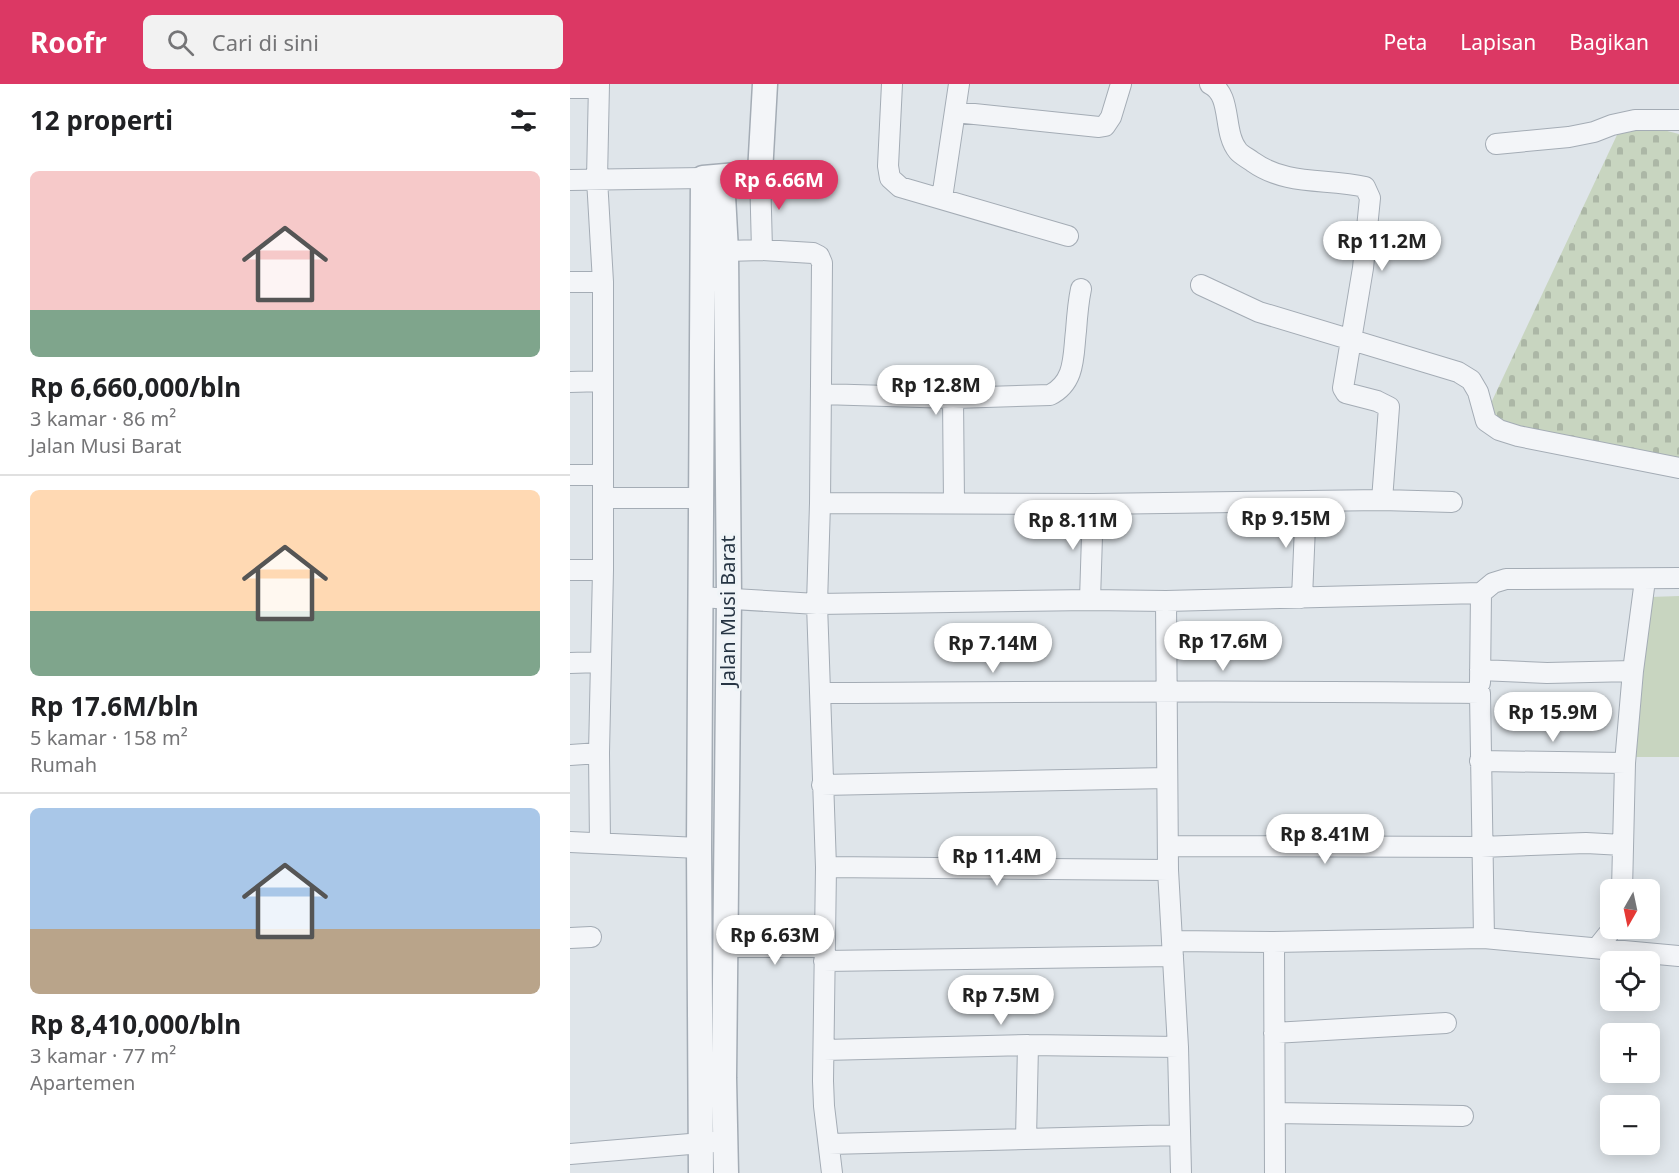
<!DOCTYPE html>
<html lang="id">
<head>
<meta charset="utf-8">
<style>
  body { margin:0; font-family:"Noto Sans",sans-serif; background:#f2f2f2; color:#202124; height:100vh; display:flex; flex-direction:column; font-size:22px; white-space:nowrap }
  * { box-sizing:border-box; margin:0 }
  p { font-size:20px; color:#757577 }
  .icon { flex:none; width:33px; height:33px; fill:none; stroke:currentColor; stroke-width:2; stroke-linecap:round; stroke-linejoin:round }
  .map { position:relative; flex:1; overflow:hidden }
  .drawer { display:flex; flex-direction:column; background:#fff; width:570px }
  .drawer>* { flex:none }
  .needle { width:39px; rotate:189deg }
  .buttons { position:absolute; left:1030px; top:795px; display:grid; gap:12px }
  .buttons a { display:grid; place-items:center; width:60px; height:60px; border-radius:9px; background:#fff; box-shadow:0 3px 15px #0003; font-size:30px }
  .price { position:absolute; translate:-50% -51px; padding:0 14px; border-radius:21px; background:#fff; color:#222; font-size:20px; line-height:39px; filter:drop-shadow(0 2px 3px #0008) }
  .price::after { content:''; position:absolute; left:50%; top:36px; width:18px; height:14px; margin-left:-9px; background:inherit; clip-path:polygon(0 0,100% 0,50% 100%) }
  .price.selected { background:#dc3864; color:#fff }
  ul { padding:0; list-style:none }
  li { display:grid; align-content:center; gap:12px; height:318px; padding:0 30px }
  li+li { border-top:2px solid #e0e0e0 }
  li span { display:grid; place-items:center; height:186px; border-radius:9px; color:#555 }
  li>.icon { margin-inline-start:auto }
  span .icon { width:108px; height:108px; fill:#fffc; stroke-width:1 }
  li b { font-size:26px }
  h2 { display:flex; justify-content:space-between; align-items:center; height:72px; padding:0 30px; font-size:26px }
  header { display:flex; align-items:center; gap:36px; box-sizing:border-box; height:84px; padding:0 30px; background:#dc3864; color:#fff }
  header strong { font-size:28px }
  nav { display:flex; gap:33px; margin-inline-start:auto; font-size:21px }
  .search { width:420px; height:54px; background:#f2f2f2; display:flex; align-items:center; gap:15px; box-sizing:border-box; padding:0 21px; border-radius:9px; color:#757577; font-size:22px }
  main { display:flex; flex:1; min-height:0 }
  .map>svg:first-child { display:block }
  .green { fill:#c8d5c0 }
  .cemetery { fill:url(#cemetery-stones) }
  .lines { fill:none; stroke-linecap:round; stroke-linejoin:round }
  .minor-casing { stroke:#a4acb5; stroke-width:22 }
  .tertiary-casing { stroke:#a4acb5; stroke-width:27 }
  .minor { stroke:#f3f5f8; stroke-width:20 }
  .tertiary { stroke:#f3f5f8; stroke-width:24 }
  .labels { text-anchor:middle; stroke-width:6; stroke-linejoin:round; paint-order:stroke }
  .street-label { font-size:20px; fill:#263443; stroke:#eff4f7 }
</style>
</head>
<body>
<header>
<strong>Roofr</strong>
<div class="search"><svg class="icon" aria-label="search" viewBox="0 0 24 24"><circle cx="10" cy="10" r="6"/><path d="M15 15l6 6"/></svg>Cari di sini</div>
<nav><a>Peta</a><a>Lapisan</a><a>Bagikan</a></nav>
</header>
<main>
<section class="drawer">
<h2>12 properti<svg class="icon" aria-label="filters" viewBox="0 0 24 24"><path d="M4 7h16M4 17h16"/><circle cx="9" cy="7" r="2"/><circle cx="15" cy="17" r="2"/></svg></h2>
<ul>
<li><span style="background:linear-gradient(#f6c9c9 75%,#7fa58c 0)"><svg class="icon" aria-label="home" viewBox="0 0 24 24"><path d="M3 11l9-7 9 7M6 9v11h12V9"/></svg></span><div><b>Rp 6,660,000/bln</b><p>3 kamar · 86 m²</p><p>Jalan Musi Barat</p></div></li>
<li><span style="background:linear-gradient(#ffd9b3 65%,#7fa58c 0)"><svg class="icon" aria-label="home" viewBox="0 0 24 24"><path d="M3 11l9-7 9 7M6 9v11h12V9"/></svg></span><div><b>Rp 17.6M/bln</b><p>5 kamar · 158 m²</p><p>Rumah</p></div></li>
<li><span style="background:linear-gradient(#a9c7e8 65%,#b9a48a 0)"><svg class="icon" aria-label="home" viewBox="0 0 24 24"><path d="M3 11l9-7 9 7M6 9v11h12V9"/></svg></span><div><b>Rp 8,410,000/bln</b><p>3 kamar · 77 m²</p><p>Apartemen</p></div></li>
</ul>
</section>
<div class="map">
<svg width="1109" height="1089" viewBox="0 0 1109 1089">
  <defs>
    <pattern id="cemetery-stones" width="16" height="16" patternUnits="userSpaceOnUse" patternTransform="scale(1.5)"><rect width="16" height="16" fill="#c8d5c0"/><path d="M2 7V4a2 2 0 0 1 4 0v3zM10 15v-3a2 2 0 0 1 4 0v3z" fill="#acb7a6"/></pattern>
  </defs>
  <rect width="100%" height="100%" fill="#dfe5ea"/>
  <path class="green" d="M1109 512V673H1066L1080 513Z"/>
  <path class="cemetery" d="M1054 36 1109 50V381L914 334Z"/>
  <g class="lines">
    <defs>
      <path id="minor" d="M29 0 27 95 33 198V486L29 669 30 758
        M322 0 318 82 320 94 330 103 498 152
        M640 0C663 11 652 48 668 67 671 71 678 74 683 78 717 102 756 94 795 103L800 114 793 184 773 304 776 309 807 317 819 323 812 416
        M0 4H29
        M385 28 529 43 535 42 541 33 551 0
        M926 60 999 53 1024 48 1042 41 1065 36H1109
        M190 89 192 166
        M0 96 133 94
        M372 114 389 0
        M156 167 192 166 243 169 249 172 252 179 250 419 247 520 256 783 253 997 254 1022 262 1089
        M0 198H33
        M631 201 689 228 888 288 901 296 908 308 916 337 929 346 948 352 1109 384
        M0 298 33 297
        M251 310 383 314 480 311C506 298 503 271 506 247 507 233 508 219 511 205
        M383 314 384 419
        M0 391H33
        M33 414H130
        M250 419 523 420 812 416 882 418
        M0 486H33
        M129 513 247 520 520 516 596 517 911 509 923 499 936 495 1109 494
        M732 514 736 418
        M520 516 523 420
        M596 517 598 786 608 963 611 1089
        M0 579 30 578
        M910 586 977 589 1063 587
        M910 599 911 509
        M250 609C470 608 690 606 910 609L914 854
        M0 671 29 669
        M910 677 1055 679
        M252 701 597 694
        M0 758 129 764
        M598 762 911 763 1016 759 1053 761
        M256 783 598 786
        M1052 806 1055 679 1063 587 1075 496
        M0 854 21 853
        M602 857 704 858 914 854 1109 872
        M704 858 705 1089
        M156 863H253
        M1027 864 1043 844
        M254 877 603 872
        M704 949 876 939
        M254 966 458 961 608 963
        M705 1029 893 1032
        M456 1055 458 961
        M259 1060 610 1051
        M0 1070 144 1058"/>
      <path id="tertiary" d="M152 93 156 167 159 513 154 994 156 1089
        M131 1089 129 764 133 94 190 89 195 0"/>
    </defs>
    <use href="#minor" class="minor-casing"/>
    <use href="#tertiary" class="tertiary-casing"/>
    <use href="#minor" class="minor"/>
    <use href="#tertiary" class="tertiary"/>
  </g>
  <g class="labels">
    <g class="street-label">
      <text transform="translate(158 527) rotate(-90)" y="7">Jalan Musi Barat</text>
    </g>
  </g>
</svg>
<div class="buttons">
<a><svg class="needle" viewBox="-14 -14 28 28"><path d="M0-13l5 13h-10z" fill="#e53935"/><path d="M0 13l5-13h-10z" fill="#757577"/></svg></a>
<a><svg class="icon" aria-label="locate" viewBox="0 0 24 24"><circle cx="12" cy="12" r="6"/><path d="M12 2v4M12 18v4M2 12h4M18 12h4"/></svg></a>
<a>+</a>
<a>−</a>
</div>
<b class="price selected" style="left:209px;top:127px">Rp 6.66M</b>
<b class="price" style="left:812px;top:188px">Rp 11.2M</b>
<b class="price" style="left:366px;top:332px">Rp 12.8M</b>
<b class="price" style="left:716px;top:465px">Rp 9.15M</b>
<b class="price" style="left:503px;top:467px">Rp 8.11M</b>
<b class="price" style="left:653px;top:588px">Rp 17.6M</b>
<b class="price" style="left:423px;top:590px">Rp 7.14M</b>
<b class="price" style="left:983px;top:659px">Rp 15.9M</b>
<b class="price" style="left:755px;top:781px">Rp 8.41M</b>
<b class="price" style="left:427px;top:803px">Rp 11.4M</b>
<b class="price" style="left:205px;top:882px">Rp 6.63M</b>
<b class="price" style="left:431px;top:942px">Rp 7.5M</b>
</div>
</main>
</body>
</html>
